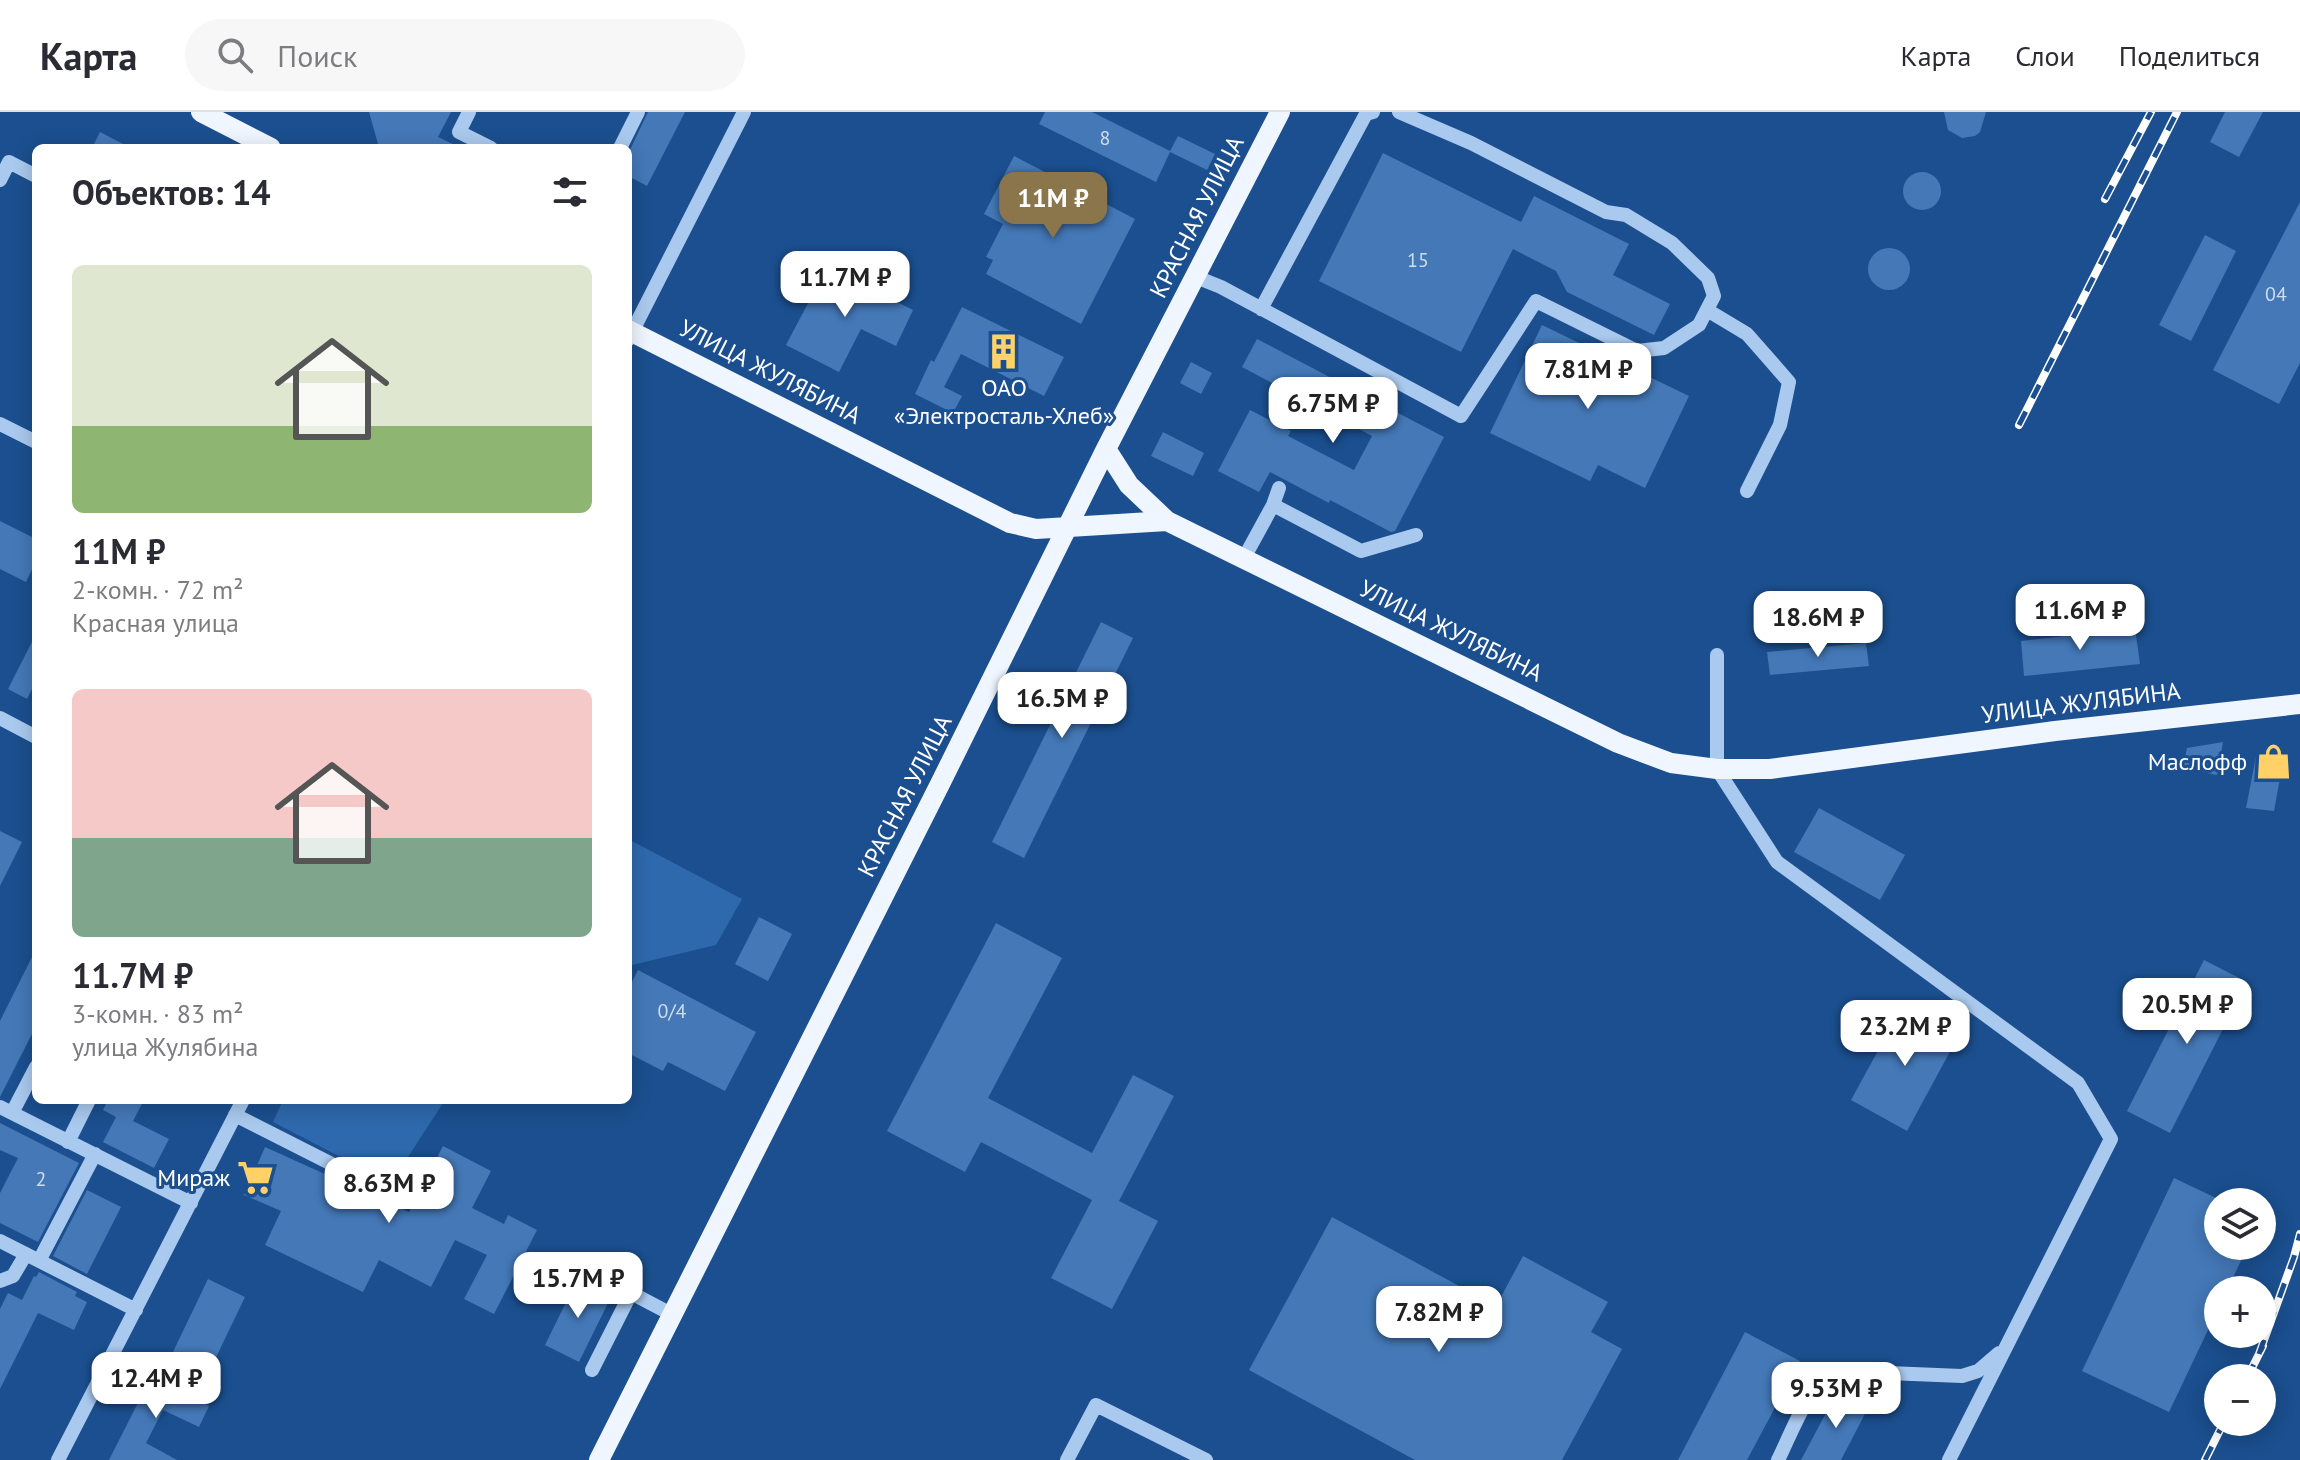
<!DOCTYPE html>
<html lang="ru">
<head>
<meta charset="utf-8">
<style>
  body { margin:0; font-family:"PT Sans",sans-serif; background:#f7f7f7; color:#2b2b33; height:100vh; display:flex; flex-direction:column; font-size:30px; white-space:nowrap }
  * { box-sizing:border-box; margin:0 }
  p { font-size:26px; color:#7c7c81 }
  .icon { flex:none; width:44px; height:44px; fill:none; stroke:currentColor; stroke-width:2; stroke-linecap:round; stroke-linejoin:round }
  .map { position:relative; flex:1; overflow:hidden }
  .drawer { position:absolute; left:32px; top:32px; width:600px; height:960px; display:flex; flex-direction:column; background:#fff; border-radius:12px; box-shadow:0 4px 20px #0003 }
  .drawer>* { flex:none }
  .tools { position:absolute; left:2204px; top:1076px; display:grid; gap:16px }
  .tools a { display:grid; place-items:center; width:72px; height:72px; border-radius:50%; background:#fff; box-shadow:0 4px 20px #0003; font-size:40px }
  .price { position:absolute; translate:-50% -68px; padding:0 18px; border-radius:16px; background:#fff; color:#222; font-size:26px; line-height:52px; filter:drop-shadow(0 2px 4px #0008) }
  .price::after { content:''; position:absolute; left:50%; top:48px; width:24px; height:18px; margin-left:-12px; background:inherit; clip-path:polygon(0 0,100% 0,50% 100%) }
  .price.on { background:#8a764a; color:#fff }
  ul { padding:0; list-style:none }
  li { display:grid; align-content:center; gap:16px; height:424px; padding:0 40px }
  li span { display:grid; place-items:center; height:248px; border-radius:12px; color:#555 }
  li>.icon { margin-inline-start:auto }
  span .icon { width:144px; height:144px; fill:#fffc; stroke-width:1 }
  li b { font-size:34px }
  h2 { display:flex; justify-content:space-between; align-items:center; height:96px; padding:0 40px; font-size:34px }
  header { display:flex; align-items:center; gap:48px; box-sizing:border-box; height:112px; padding:0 40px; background:#fff; border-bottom:2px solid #e1e1e2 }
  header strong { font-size:38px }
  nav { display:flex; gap:44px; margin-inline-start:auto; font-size:28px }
  .search { width:560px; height:72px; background:#f7f7f7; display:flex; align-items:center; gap:20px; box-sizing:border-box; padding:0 28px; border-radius:44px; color:#7c7c81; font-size:30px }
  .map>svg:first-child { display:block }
  .green { fill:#2e69ad }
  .building { fill:#4478b7 }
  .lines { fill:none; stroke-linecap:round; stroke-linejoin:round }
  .minor { stroke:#a9c9ee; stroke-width:14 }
  .major { stroke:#f0f6ff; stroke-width:20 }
  .rail-casing { stroke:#fff; stroke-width:8 }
  .rail { stroke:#1b4f8f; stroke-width:5; stroke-dasharray:15; stroke-linecap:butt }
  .labels { text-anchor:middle; stroke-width:6; stroke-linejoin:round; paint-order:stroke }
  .number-label { font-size:20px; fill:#d0dded }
  .street-label { font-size:24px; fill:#fff; stroke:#1b4f8f }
  .poi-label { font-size:24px; fill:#fff; stroke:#1b4f8f; text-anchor:end }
</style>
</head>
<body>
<header>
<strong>Карта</strong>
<div class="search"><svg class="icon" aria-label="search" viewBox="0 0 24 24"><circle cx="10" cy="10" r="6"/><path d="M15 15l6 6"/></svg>Поиск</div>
<nav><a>Карта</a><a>Слои</a><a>Поделиться</a></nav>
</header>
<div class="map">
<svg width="2300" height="1348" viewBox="0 0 2300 1348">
  <rect width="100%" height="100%" fill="#1b4f8f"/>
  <path class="green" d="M628 727 742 787 716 833 628 854Z
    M283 988H445L391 1071 273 1010Z"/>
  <path class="building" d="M369 0H451L438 25 461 36H386L378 32Z
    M648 0H685L647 74 628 64V42Z
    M1045 0H1092L1170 39 1178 24 1215 42 1207 58 1170 40 1156 70 1039 12Z
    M1944 0H1986L1980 20 1975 24 1962 26 1948 18Z
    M2225 0H2263L2239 45 2210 30Z
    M100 20 131 36H92Z
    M1383 41 1521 110 1534 84 1629 132 1613 163 1670 192 1654 223 1567 180 1556 159 1513 137 1461 240 1319 169Z
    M1014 44 1135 107 1081 212 986 162 993 148 986 145 1003 112 984 102Z
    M1903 79a19 19 0 1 1 38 0a19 19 0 1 1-38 0Z
    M2300 90V251L2279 292 2213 258Z
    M2205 123 2236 139 2191 229 2159 213Z
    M1868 157a21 21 0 1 1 42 0a21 21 0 1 1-42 0Z
    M827 155 913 198 896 234 861 217 839 260 786 233Z
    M962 195 1064 245 1044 284 961 242 944 275 962 284 953 301 915 282 931 248 934 250Z
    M1542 213 1689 284 1645 376 1598 353 1590 369 1490 321Z
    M1257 227 1444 325 1395 419 1391 420 1330 388 1329 391 1270 360 1259 380 1218 359 1250 298 1291 319 1288 324 1354 358 1372 324 1242 255Z
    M1191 250 1212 261 1201 282 1180 271Z
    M1163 320 1204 341 1193 364 1151 344Z
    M0 409 36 427V449L26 470 0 457Z
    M1101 510 1133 526 1024 746 992 730Z
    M2135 516 2140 552 2024 564 2021 529Z
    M36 522V569L27 587 8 577Z
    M1866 531 1869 554 1770 563 1767 540Z
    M2223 630 2217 663 2183 656 2187 636Z
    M2257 639 2284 644 2274 699 2246 696Z
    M1819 696 1905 743 1880 788 1794 740Z
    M0 719 22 730 0 774Z
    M759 805 792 822 768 869 735 852Z
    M996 811 1062 846 988 986 1092 1041 1133 963 1174 984 1119 1089 1158 1109 1112 1197 1051 1166 1092 1088 981 1030 965 1060 887 1019Z
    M36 837V914L0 985V909Z
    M2204 848 2247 870 2170 1021 2127 999Z
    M638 858 756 920 725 979 668 950 663 959 628 941V878Z
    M1903 893 1959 923 1907 1019 1851 988Z
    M108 988H144L133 1009 169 1027 154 1056 103 1030 116 1005 103 998Z
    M0 1011 79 1051 38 1130 0 1111V1081L18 1046 0 1038Z
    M443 1034 491 1059 472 1096 504 1112 508 1103 537 1118 494 1202 464 1187 487 1143 455 1128 431 1175 379 1148 363 1180 265 1133 281 1099 244 1083 265 1035 409 1100Z
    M2174 1066 2218 1087V1134H2248L2227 1178H2218V1197L2169 1300 2082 1259Z
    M87 1078 121 1095 87 1162 53 1144Z
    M1332 1105 1496 1194 1523 1144 1608 1190 1591 1220 1622 1237 1562 1348H1415L1249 1258Z
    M39 1160 77 1180 75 1184 87 1190 74 1218 38 1201 0 1277V1197L8 1181 22 1188 34 1164 36 1165Z
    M578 1166 612 1183 579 1250 545 1233Z
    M208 1167 245 1185 209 1260 172 1242Z
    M1745 1220 1800 1249 1747 1348H1678Z
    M152 1263 209 1294 199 1315 163 1298 146 1331 177 1348H109Z
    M1837 1280 1868 1296 1841 1348H1801Z"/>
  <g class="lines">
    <path class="minor" d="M469 0 459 20 491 36
      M620 36 638 0
      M0 68 9 50 36 64
      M1196 165 1221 175 1461 304 1536 189 1637 239 1664 236 1699 213 1714 184 1708 166 1672 131 1626 103 1606 100 1471 31 1399 0
      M1261 197 1366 2 1373 0
      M1707 198 1747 222 1789 270 1780 313 1747 379
      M628 228 744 0
      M0 312 36 330
      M1273 393 1279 376
      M1244 446 1273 393 1361 439 1416 423
      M1717 543V657L1777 750 2078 971 2111 1027 1949 1348
      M0 606 36 625
      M0 995 191 1091
      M12 1001 36 955
      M235 1003 385 1079
      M68 1030 89 988
      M0 1129 136 1198
      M40 1147 95 1042
      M0 1169 13 1164 26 1142
      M616 1173 673 1203
      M592 1258 631 1181
      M58 1348 243 988
      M1067 1348 1096 1293 1206 1348
      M1778 1348C1791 1323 1810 1266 1839 1259L1962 1264 1978 1259 1999 1241"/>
    <path class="major" d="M201 0 271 36
      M628 218 1010 411 1036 417 1167 409 1618 631 1671 651 1717 657H1770L2055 619 2300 592
      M1106 337 1129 373 1167 409
      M599 1348 940 672 1106 337 1280 0"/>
    <defs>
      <path id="rail" d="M2105 87 2151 0
        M2019 313 2177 0
        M2259 1242 2294 1145 2300 1122
        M2247 1266 2263 1234
        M2205 1348 2224 1310"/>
    </defs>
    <use href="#rail" class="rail-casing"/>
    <use href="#rail" class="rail"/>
  </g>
  <defs>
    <symbol id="building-bare" viewBox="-9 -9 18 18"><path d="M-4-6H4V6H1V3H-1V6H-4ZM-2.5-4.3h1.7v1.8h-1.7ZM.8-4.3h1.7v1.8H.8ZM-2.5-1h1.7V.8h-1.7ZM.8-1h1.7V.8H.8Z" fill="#ffd166" stroke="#1b4f8f" stroke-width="2.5" paint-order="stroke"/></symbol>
    <symbol id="shop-bare" viewBox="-9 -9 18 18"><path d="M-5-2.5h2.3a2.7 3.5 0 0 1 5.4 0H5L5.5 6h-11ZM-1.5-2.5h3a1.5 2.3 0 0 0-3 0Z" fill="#ffd166" stroke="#1b4f8f" stroke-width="2.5" paint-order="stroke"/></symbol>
    <symbol id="supermarket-bare" viewBox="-9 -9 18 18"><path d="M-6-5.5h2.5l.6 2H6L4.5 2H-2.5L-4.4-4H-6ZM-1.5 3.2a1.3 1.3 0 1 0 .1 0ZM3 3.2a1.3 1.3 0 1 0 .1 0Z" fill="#ffd166" stroke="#1b4f8f" stroke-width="2.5" paint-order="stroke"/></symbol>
  </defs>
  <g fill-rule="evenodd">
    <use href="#building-bare" x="978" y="214" width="51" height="51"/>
    <use href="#shop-bare" x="2248" y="624" width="51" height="51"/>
    <use href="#supermarket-bare" x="230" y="1040" width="51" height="51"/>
  </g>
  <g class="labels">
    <g class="number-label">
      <text x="1105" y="33">8</text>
      <text x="1418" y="155">15</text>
      <text x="2276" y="189">04</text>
      <text x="672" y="906">0/4</text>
      <text x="41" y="1074">2</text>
    </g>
    <g class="street-label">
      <text transform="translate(1197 105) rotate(-63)" y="8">КРАСНАЯ УЛИЦА</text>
      <text transform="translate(770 260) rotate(27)" y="8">УЛИЦА ЖУЛЯБИНА</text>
      <text transform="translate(1451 519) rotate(26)" y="8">УЛИЦА ЖУЛЯБИНА</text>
      <text transform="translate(2081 591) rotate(-7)" y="8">УЛИЦА ЖУЛЯБИНА</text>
      <text transform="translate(905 684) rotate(-63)" y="8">КРАСНАЯ УЛИЦА</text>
    </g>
    <g class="poi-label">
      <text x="1004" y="284" text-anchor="middle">ОАО<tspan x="1004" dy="28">«Электросталь-Хлеб»</tspan></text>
      <text x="2247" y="658">Маслофф</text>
      <text x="230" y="1074">Мираж</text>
    </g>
  </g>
</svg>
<div class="tools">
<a><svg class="icon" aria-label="layers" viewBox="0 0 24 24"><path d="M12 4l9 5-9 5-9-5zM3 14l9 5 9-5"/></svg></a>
<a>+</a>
<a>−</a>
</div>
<b class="price on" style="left:1053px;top:128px">11M ₽</b>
<b class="price" style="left:845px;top:207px">11.7M ₽</b>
<b class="price" style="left:1588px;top:299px">7.81M ₽</b>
<b class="price" style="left:1333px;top:333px">6.75M ₽</b>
<b class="price" style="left:2080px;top:540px">11.6M ₽</b>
<b class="price" style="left:1818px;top:547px">18.6M ₽</b>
<b class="price" style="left:1062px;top:628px">16.5M ₽</b>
<b class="price" style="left:2187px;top:934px">20.5M ₽</b>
<b class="price" style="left:1905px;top:956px">23.2M ₽</b>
<b class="price" style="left:389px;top:1113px">8.63M ₽</b>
<b class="price" style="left:578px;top:1208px">15.7M ₽</b>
<b class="price" style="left:1439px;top:1242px">7.82M ₽</b>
<b class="price" style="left:156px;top:1308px">12.4M ₽</b>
<b class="price" style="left:1836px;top:1318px">9.53M ₽</b>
<section class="drawer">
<h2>Объектов: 14<svg class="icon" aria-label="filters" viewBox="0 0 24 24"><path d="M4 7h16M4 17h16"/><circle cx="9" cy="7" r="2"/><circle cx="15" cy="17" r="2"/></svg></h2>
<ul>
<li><span style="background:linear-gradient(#dfe7d0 65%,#8fb573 0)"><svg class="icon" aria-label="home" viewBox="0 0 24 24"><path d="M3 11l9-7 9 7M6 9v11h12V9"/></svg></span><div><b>11M ₽</b><p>2-комн. · 72 m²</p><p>Красная улица</p></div></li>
<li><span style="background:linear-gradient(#f6c9c9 60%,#7fa58c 0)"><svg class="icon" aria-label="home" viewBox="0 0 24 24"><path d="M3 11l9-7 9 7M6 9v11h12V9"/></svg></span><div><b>11.7M ₽</b><p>3-комн. · 83 m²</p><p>улица Жулябина</p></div></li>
</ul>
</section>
</div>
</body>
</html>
